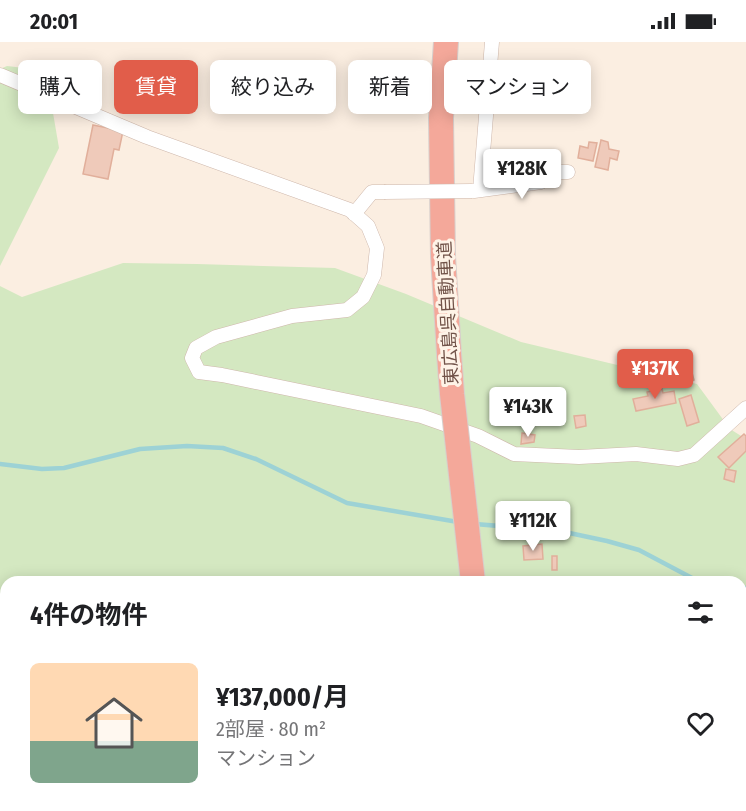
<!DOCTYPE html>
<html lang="ja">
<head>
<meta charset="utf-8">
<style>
  body { margin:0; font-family:"Fira Sans Condensed","Noto Sans JP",sans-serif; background:#f6f6f6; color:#202124; height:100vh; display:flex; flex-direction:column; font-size:22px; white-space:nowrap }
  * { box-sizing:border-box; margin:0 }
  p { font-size:20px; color:#757577 }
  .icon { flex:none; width:33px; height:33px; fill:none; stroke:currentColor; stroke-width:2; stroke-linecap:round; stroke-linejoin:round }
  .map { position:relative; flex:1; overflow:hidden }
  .panel { position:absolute; left:0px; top:534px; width:747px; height:236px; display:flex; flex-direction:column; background:#fff; border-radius:18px 18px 0 0; box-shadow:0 3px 15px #0003 }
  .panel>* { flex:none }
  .top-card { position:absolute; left:18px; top:18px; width:711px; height:54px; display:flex; gap:12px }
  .price { position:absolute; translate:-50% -51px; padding:0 14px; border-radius:6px; background:#fff; color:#222; font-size:20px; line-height:39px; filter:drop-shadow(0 2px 3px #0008) }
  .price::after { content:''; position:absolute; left:50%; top:36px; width:18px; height:14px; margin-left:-9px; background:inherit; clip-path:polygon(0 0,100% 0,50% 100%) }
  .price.active { background:#e15d4a; color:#fff }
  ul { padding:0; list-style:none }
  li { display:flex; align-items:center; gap:18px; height:150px; padding:0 30px }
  li span { display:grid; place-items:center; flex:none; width:168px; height:120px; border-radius:9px; color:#555 }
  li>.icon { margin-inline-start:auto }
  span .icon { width:72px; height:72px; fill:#fffc; stroke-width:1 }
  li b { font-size:26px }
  h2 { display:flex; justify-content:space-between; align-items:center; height:72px; padding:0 30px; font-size:26px }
  .pill { padding:0 21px; border-radius:9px; background:#fff; box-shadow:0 3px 15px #0003; font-size:21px; line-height:54px }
  .pill.active { background:#e15d4a; color:#fff }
  .status { display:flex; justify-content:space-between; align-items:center; height:42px; padding:0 30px; background:#fff; direction:ltr }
  .status svg { height:16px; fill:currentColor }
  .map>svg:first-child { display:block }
  .green { fill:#d4e8c1; fill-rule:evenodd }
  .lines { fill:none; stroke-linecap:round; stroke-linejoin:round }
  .stream { stroke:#9dd2d5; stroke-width:4.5 }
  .building { fill:#efcaba; stroke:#e1af9b; stroke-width:1.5 }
  .street-casing { stroke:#ceb7ab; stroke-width:15 }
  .highway-casing { stroke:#d7cfcc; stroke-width:26 }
  .street { stroke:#fff; stroke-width:14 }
  .highway { stroke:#f4a89a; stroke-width:24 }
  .street-bridge-casing { stroke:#ceb7ab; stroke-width:15; stroke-linecap:butt }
  .highway-bridge-casing { stroke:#d7cfcc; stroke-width:26; stroke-linecap:butt }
  .street-bridge { stroke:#fff; stroke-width:14 }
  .highway-bridge { stroke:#f4a89a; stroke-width:24 }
  .labels { text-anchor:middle; stroke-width:6; stroke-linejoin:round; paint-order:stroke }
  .street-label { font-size:18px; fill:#715349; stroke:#fef3e7 }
</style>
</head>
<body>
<div class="status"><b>20:01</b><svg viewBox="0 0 49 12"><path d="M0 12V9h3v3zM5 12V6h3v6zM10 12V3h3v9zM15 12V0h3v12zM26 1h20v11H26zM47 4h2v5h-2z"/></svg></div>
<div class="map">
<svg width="746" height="769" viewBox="0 0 746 769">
  <rect width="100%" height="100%" fill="#fbeee1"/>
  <path class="green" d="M7 24 33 27 52 65 59 106 0 224V27Z
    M123 221 197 222 335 226 406 252 521 300 697 342 730 387 746 397V769H0V244L22 255ZM6 540H741V764H6Z"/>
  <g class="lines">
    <path class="stream" d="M0 422 42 427 64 426 140 407 187 404 223 406 256 417 347 461 458 480
      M475 482 560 489 607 499 639 508 692 536 703 540
      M741 546H746"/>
  </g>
  <path class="building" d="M93 83 123 89 119 108 114 107 108 137 83 132Z
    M601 98 608 100 609 107 619 109 617 118 610 116 608 128 595 125Z
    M589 100 597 101 593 119 578 116 580 104 588 106Z
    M689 320 694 338 674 344 668 326Z
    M662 347 663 351 674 349 676 361 636 369 633 357 648 354 647 350Z
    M691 353 699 380 687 384 679 357Z
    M585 373 586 384 576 386 574 374Z
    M522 391 535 393 534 400 521 402Z
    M744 392 746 394V409L729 426 718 415Z
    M726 427 736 429 734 440 724 437Z
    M542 502 543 517 524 518 523 504Z
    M552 514H557V528H552Z"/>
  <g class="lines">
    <defs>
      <path id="street" d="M0 33 147 95 350 168 368 184 377 206 374 233 363 255 347 268 292 274 216 295 196 306 192 316 199 330 222 333 421 374 478 394 514 412 579 415 636 412 678 417 694 413 746 366
        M480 148 492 0
        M474 149 541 140 552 130H568
        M354 172 372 150H384"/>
      <path id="highway" d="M446 0 441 76 443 214 449 312
        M502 764 503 769"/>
    </defs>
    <use href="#street" class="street-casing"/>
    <use href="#highway" class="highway-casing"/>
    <use href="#street" class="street"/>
    <use href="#highway" class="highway"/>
    <defs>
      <path id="street-bridge" d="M384 150 472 149"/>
      <path id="highway-bridge" d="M449 312 452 352 473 540"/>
    </defs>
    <use href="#street-bridge" class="street-bridge-casing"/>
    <use href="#highway-bridge" class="highway-bridge-casing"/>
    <use href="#street-bridge" class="street-bridge"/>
    <use href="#highway-bridge" class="highway-bridge"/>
  </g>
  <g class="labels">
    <g class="street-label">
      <text transform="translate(448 271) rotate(-93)" y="6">東広島呉自動車道</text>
    </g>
  </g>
</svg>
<b class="price" style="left:522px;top:158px">¥128K</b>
<b class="price active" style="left:655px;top:358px">¥137K</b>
<b class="price" style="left:528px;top:396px">¥143K</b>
<b class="price" style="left:533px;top:510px">¥112K</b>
<div class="top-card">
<a class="pill">購入</a>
<a class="pill active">賃貸</a>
<a class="pill">絞り込み</a>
<a class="pill">新着</a>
<a class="pill">マンション</a>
</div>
<section class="panel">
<h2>4件の物件<svg class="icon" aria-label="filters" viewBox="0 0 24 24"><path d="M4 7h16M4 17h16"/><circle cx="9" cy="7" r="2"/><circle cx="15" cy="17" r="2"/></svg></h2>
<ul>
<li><span style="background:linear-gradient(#ffd9b3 65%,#7fa58c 0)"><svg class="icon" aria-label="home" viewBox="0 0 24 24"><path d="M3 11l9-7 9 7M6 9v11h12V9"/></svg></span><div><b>¥137,000/月</b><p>2部屋 · 80 m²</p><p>マンション</p></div><svg class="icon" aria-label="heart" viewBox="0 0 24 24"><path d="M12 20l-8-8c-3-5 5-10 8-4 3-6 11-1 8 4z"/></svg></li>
</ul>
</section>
</div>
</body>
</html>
